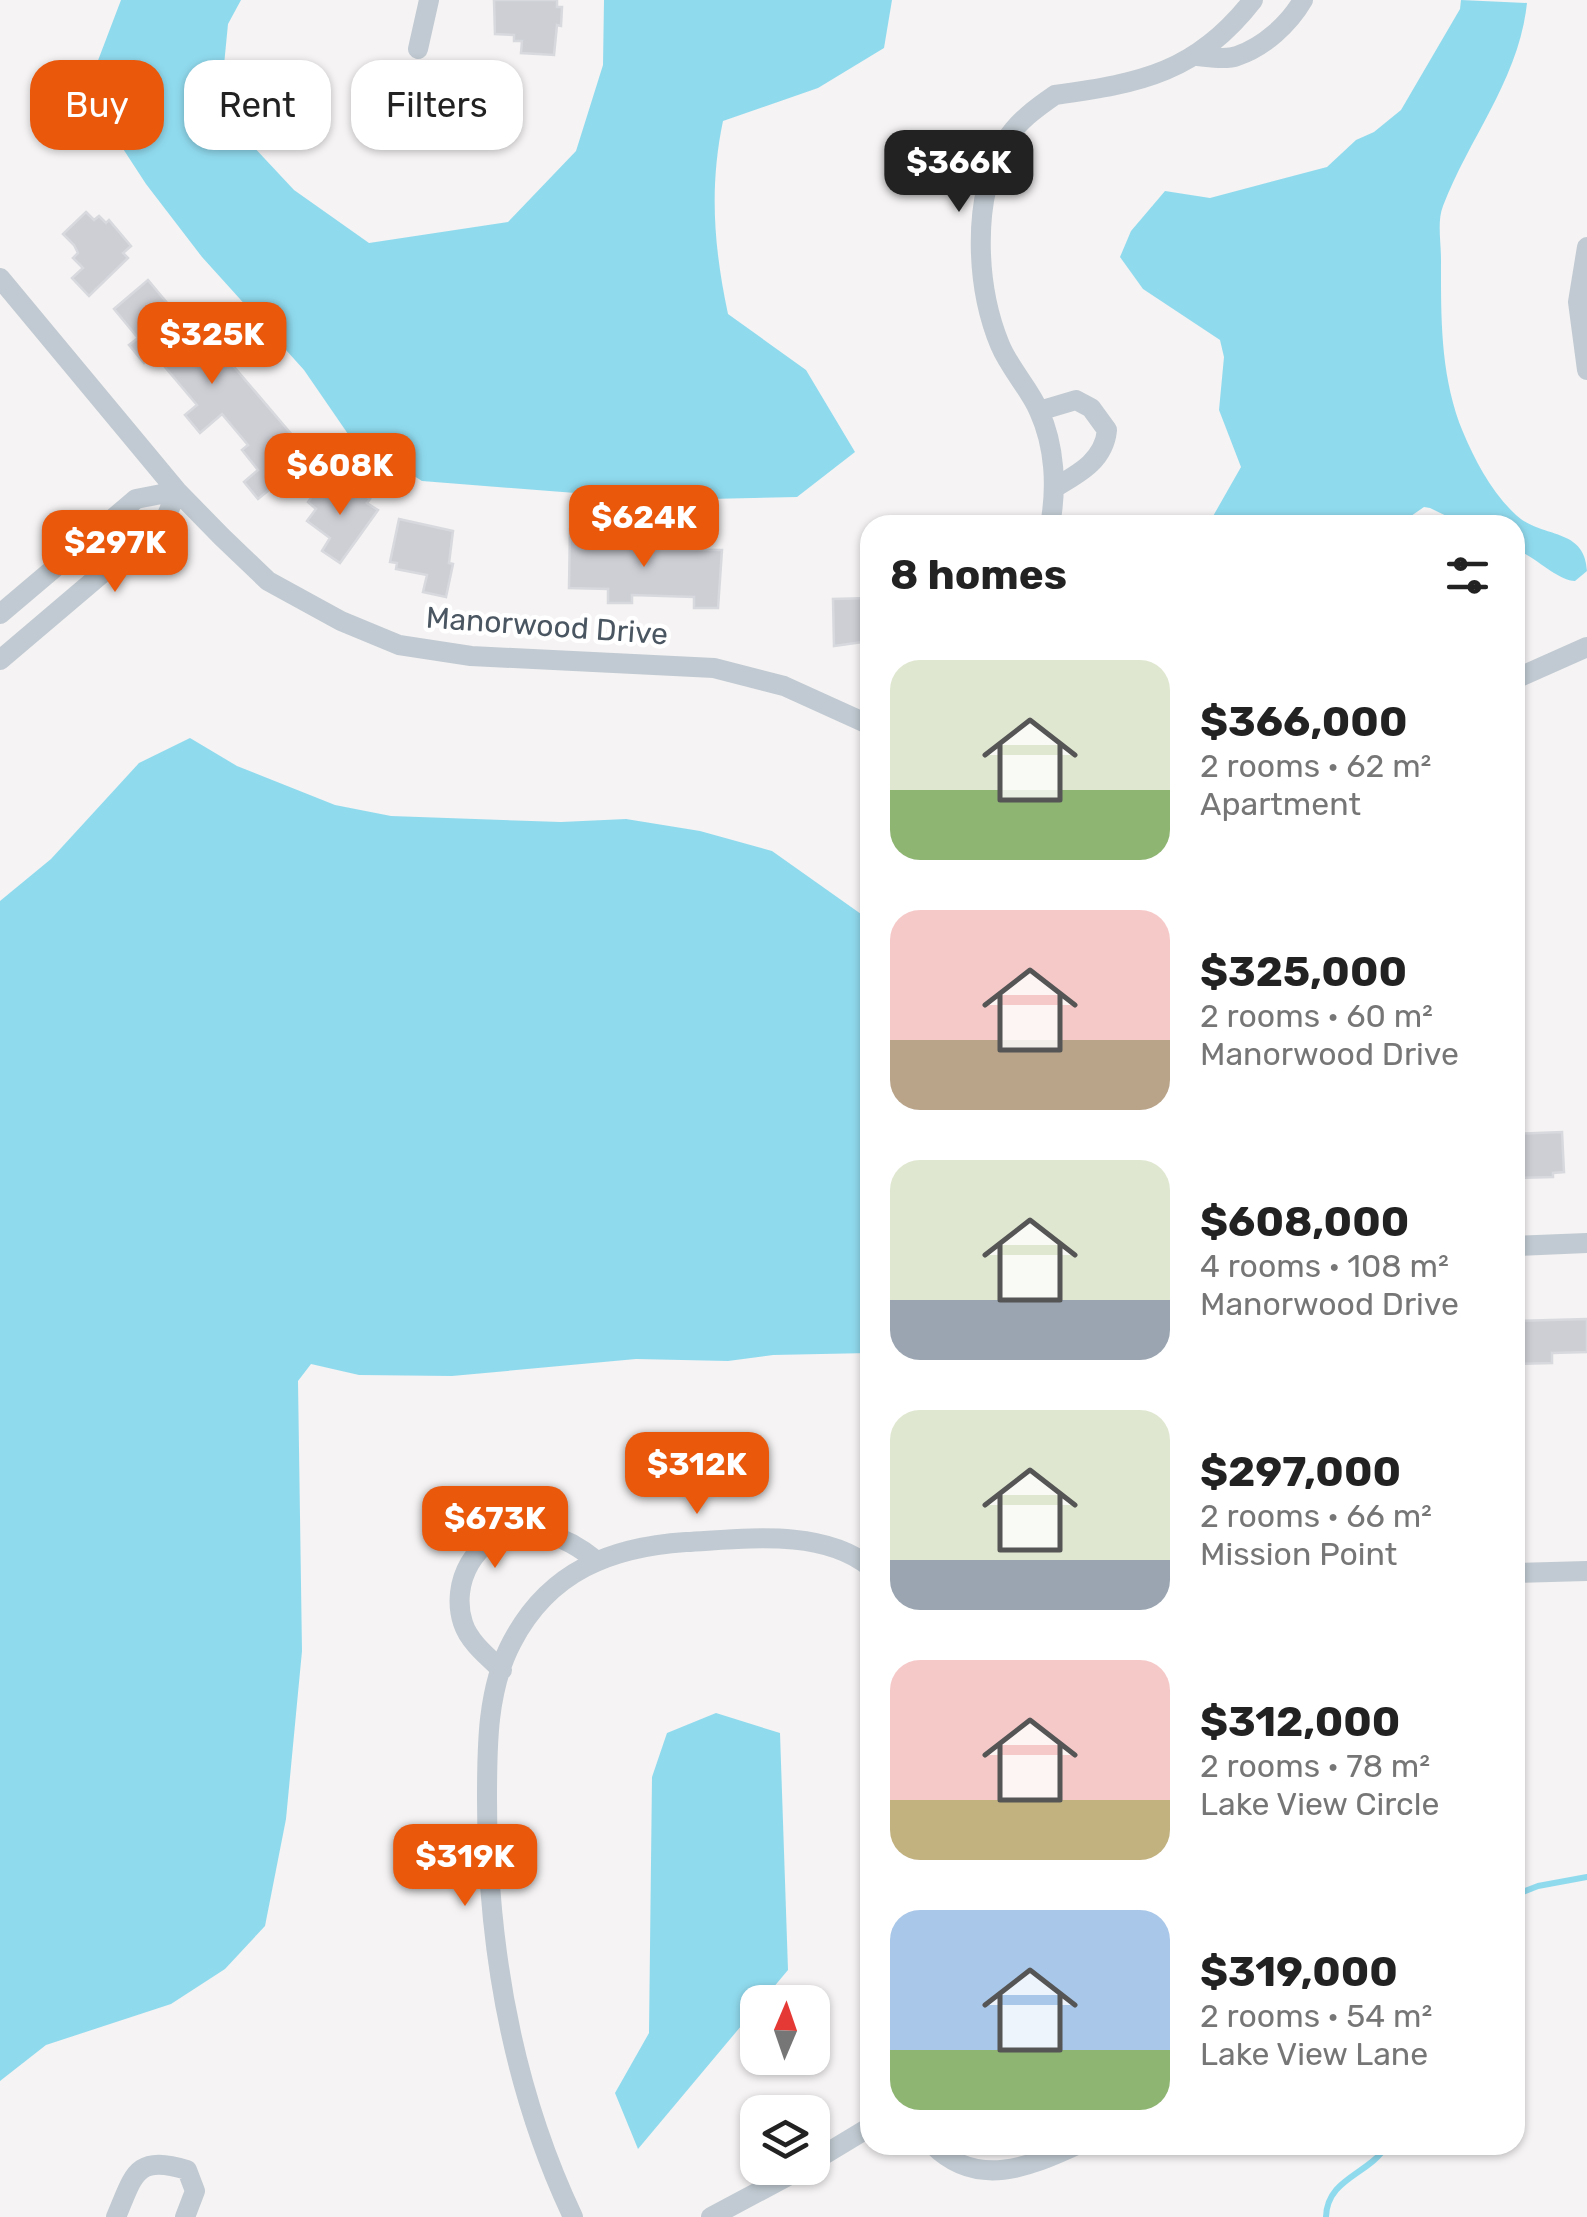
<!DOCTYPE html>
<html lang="en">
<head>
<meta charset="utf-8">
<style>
  body { margin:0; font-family:Rubik,sans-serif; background:#f6f6f6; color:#222; height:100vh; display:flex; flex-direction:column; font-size:38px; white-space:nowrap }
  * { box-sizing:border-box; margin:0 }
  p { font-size:32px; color:#767676 }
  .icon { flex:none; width:55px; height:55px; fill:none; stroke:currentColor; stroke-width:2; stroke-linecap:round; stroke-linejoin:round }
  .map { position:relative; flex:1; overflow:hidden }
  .drawer { position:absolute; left:860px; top:515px; width:665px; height:1640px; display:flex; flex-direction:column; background:#fff; border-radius:30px; box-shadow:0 2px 8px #0004 }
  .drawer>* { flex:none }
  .banner { position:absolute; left:30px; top:60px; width:680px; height:90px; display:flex; gap:20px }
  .needle { width:65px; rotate:2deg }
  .fabs { position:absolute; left:740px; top:1985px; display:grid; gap:20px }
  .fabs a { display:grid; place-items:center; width:90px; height:90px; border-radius:20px; background:#fff; box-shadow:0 2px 8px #0004; font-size:50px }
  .price { position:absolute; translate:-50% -85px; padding:0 22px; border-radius:20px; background:#ea580c; color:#fff; font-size:32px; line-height:65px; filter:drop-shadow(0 2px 5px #0008) }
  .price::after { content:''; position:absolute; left:50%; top:60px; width:30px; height:22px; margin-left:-15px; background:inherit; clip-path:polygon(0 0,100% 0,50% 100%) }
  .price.on { background:#222; color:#fff }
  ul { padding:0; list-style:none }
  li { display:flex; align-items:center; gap:30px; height:250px; padding:0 30px }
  li span { display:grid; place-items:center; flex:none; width:280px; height:200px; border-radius:30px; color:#555 }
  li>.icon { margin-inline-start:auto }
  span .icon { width:120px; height:120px; fill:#fffc; stroke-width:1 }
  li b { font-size:42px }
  h2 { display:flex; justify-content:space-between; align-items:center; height:120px; padding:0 30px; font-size:42px }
  .chip { padding:0 35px; border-radius:30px; background:#fff; box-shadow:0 2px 8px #0004; font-size:35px; line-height:90px }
  .chip.on { background:#ea580c; color:#fff }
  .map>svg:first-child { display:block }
  .water { fill:#90daee }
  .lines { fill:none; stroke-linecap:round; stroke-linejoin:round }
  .stream { stroke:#90daee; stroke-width:6 }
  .building { fill:#cdcfd5; stroke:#d7d9de; stroke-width:2.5 }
  .minor { stroke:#c1cad2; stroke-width:20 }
  .labels { text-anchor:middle; stroke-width:9; stroke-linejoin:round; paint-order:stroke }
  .street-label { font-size:30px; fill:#4a5661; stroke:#fff }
</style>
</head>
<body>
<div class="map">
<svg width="1587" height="2217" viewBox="0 0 1587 2217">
  <rect width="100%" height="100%" fill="#f5f3f3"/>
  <path class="water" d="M121 0H241L228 24 224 65 237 129 294 190 369 243 508 222 576 151 603 65 604 0H892L884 48 818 88 723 121C709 188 714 248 728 314L806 370 855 452 797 497 665 500 422 481 348 434 304 370 202 257 146 184 86 92Z
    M1461 0 1527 3C1519 79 1470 136 1443 206 1437 221 1441 242 1441 259 1441 317 1440 376 1463 432 1475 461 1493 494 1516 515 1542 539 1585 527 1587 571L1575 581C1558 581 1536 557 1515 549V525H1465L1430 508 1424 507 1398 525H1208L1241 467 1219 410 1224 357 1220 340 1143 289 1120 257 1131 231 1165 191 1210 198 1327 167 1356 140 1374 132 1401 110 1460 9Z
    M190 738 237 766 335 805 391 816 561 822 626 819 700 831 772 851 861 914 870 933V1353L773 1355 728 1361 636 1359 452 1376 359 1375 311 1364 298 1381 302 1651 286 1819 265 1926 225 1969 171 2004 46 2045 0 2081V901L51 859 139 763Z
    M716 1713 780 1733 788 1970 638 2149 615 2093 649 2033 652 1777 667 1733Z"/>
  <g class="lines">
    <path class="stream" d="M1515 1895 1538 1886 1587 1877
      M1326 2217C1327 2178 1369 2175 1387 2145"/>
  </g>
  <path class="building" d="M494 0H557V7H562L561 26 557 25 554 55 521 53 522 41H514V35L495 34Z
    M86 212 94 220 99 216 106 223 109 220 131 246 123 253 128 258 89 296 72 278 83 268 73 258 78 253 74 245 63 234Z
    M148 280 204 347 212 341 310 456 258 499 244 482 258 470 242 450 248 445 222 414 200 433 185 415 197 405 154 354 144 363 129 345 138 338 114 309Z
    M337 481 370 499 367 503 378 510 340 563 322 551 330 538 307 521 316 509 308 502 320 486 329 492Z
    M399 519 453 531 449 563 453 564 446 597 423 592 427 575 396 569 397 563 390 562Z
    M570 529 586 530V538L634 539V549L722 550 718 608H694V597L632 595V603H608V589L569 588Z
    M870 598V641L834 646 833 599Z
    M1562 1132 1564 1172 1553 1173V1177L1515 1178V1134Z
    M1587 1319V1352L1552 1353V1363L1515 1364V1321Z"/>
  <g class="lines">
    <path class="minor" d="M418 49 429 0
      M1197 56C1209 57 1226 60 1237 56 1264 47 1289 24 1303 0
      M1587 247 1578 302 1587 370
      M0 278 177 491 222 537 268 581 341 621 399 645 471 656 714 668 784 686 870 725
      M1039 411 1076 400 1091 408 1107 430C1104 461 1078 474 1054 488
      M1050 525C1057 488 1055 446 1039 411 1029 388 1010 369 1000 345 976 287 971 197 1005 142 1017 122 1036 108 1055 95 1142 83 1197 72 1253 0
      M0 614 136 499 177 491
      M0 660 165 520 177 491
      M1515 679 1587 647
      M1515 1246 1587 1243
      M1515 1573 1587 1571
      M502 1670C488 1657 469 1642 463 1623 450 1583 475 1535 519 1531 548 1529 576 1544 597 1561
      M933 2145C977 2189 1029 2167 1077 2145
      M812 2162 870 2127
      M116 2217C134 2175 135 2154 187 2170L195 2191 185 2217
      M573 2217C511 2086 487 1942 487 1798 487 1746 487 1689 512 1642 549 1571 611 1547 686 1542 744 1539 822 1528 870 1567
      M711 2217 803 2168"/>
  </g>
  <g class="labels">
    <g class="street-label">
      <text transform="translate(547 626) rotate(4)" y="10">Manorwood Drive</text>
    </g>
  </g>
</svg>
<div class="fabs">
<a><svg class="needle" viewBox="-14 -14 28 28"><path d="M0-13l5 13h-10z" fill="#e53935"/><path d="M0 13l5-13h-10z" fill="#767676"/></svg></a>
<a><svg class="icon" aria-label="layers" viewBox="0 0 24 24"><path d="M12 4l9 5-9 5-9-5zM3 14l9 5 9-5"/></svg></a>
</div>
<b class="price on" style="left:959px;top:215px">$366K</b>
<b class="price" style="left:212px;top:387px">$325K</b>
<b class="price" style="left:340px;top:518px">$608K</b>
<b class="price" style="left:644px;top:570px">$624K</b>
<b class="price" style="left:115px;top:595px">$297K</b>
<b class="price" style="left:697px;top:1517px">$312K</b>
<b class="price" style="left:495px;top:1571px">$673K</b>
<b class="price" style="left:465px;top:1909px">$319K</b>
<div class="banner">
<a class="chip on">Buy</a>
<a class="chip">Rent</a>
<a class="chip">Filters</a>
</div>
<section class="drawer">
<h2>8 homes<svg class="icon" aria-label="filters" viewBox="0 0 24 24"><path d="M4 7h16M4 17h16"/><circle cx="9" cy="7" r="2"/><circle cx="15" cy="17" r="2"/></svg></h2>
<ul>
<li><span style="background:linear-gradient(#dfe7d0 65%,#8fb573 0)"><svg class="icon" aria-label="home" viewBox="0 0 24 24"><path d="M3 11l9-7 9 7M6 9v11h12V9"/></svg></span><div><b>$366,000</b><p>2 rooms · 62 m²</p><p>Apartment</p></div></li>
<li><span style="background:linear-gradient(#f6c9c9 65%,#b9a48a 0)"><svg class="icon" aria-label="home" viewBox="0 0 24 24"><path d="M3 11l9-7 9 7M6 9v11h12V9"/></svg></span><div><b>$325,000</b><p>2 rooms · 60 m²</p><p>Manorwood Drive</p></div></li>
<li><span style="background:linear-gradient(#dfe7d0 70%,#9aa5b1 0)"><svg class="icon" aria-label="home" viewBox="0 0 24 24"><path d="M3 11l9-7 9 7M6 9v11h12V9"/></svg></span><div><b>$608,000</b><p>4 rooms · 108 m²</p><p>Manorwood Drive</p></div></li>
<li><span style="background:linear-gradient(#dfe7d0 75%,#9aa5b1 0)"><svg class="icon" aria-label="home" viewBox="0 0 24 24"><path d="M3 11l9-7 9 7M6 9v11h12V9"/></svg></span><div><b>$297,000</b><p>2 rooms · 66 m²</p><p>Mission Point</p></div></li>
<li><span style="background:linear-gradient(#f6c9c9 70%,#c2b280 0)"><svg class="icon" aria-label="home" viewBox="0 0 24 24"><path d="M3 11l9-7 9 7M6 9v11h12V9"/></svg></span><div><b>$312,000</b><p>2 rooms · 78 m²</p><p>Lake View Circle</p></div></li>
<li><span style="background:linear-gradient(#a9c7e8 70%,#8fb573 0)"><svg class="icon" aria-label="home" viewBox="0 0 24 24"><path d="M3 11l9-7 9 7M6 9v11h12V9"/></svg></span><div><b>$319,000</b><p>2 rooms · 54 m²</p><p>Lake View Lane</p></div></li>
</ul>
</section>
</div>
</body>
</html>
